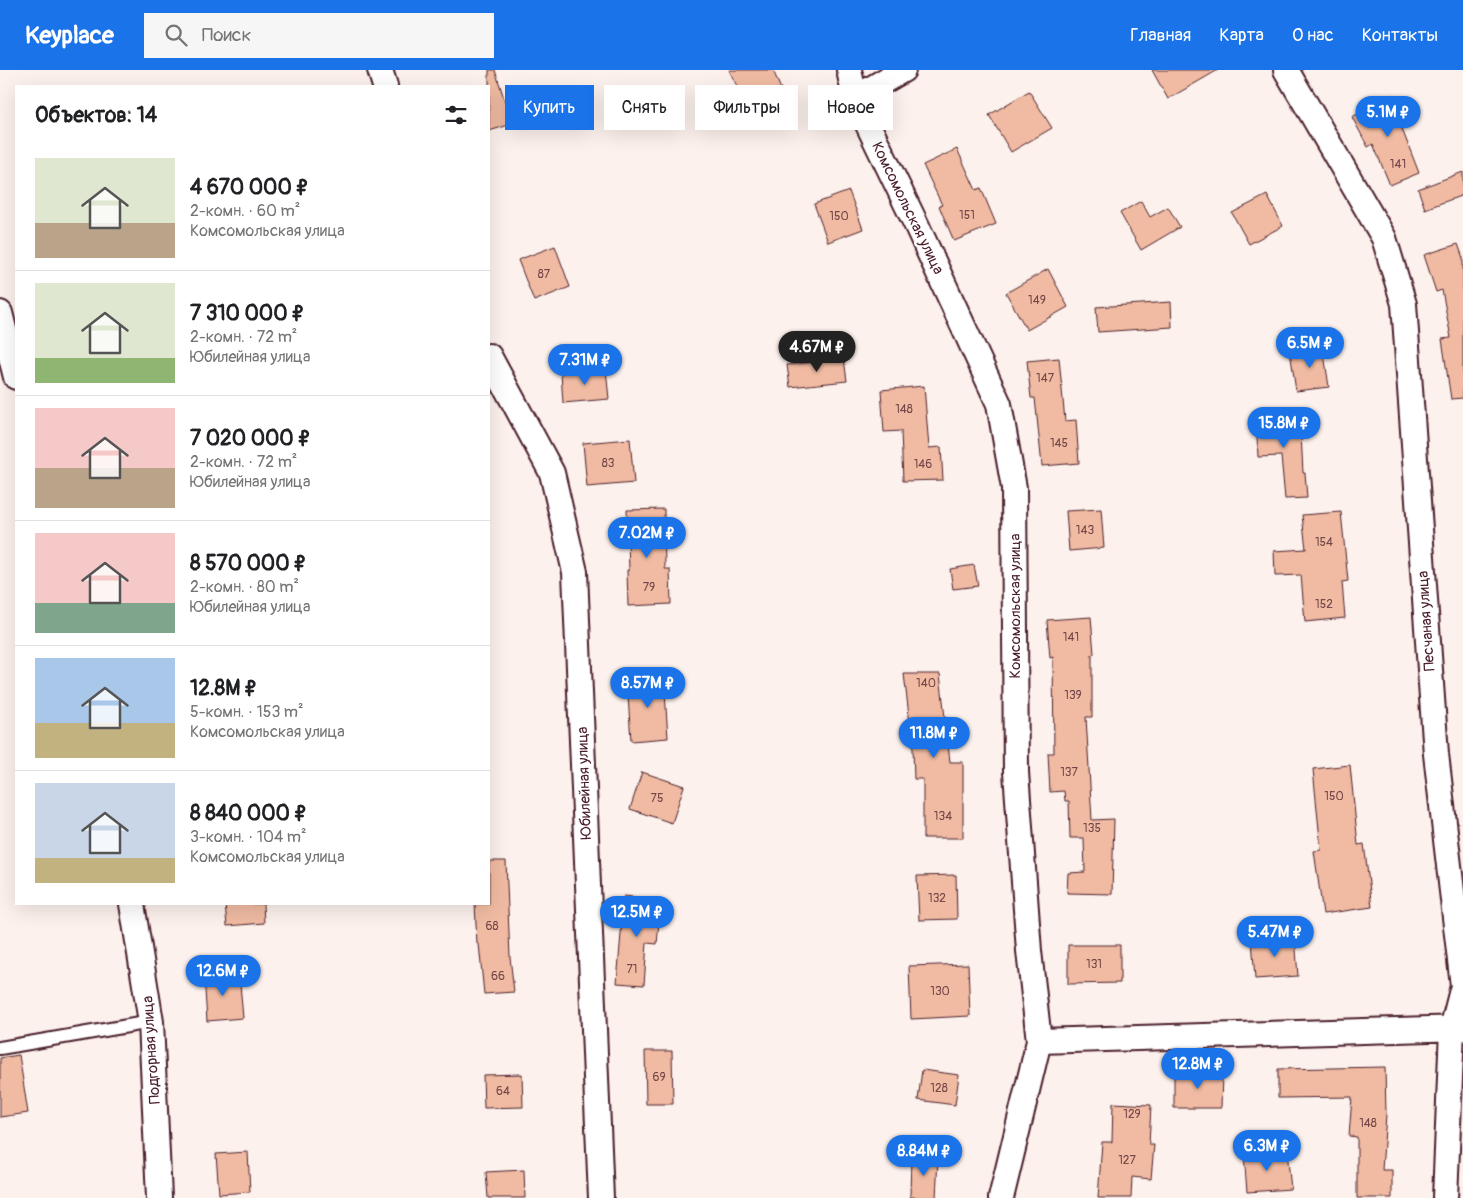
<!DOCTYPE html>
<html lang="ru">
<head>
<meta charset="utf-8">
<style>
  body { margin:0; font-family:Pangolin,sans-serif; background:#f6f6f6; color:#202124; height:100vh; display:flex; flex-direction:column; font-size:19px; white-space:nowrap }
  * { box-sizing:border-box; margin:0 }
  p { font-size:16px; color:#757577 }
  .icon { flex:none; width:28px; height:28px; fill:none; stroke:currentColor; stroke-width:2; stroke-linecap:round; stroke-linejoin:round }
  .map { position:relative; flex:1; overflow:hidden }
  .details { position:absolute; left:15px; top:15px; width:475px; height:820px; display:flex; flex-direction:column; background:#fff; border-radius:0px; box-shadow:0 5px 20px #0002 }
  .details>* { flex:none }
  .banner { position:absolute; left:505px; top:15px; width:475px; height:45px; display:flex; gap:10px }
  .price { position:absolute; translate:-50% -42px; padding:0 11px; border-radius:18px; background:#1a73e8; color:#fff; font-size:16px; line-height:32px; filter:drop-shadow(0 1px 2px #0008) }
  .price::after { content:''; position:absolute; left:50%; top:30px; width:15px; height:11px; margin-left:-8px; background:inherit; clip-path:polygon(0 0,100% 0,50% 100%) }
  .price.on { background:#222; color:#fff }
  ul { padding:0; list-style:none }
  li { display:flex; align-items:center; gap:15px; height:125px; padding:0 20px }
  li+li { border-top:1px solid #e0e0e0 }
  li span { display:grid; place-items:center; flex:none; width:140px; height:100px; border-radius:0px; color:#555 }
  li>.icon { margin-inline-start:auto }
  span .icon { width:60px; height:60px; fill:#fffc; stroke-width:1 }
  li b { font-size:21px }
  h2 { display:flex; justify-content:space-between; align-items:center; height:60px; padding:0 20px; font-size:21px }
  .pill { padding:0 18px; border-radius:0px; background:#fff; box-shadow:0 5px 20px #0002; font-size:18px; line-height:45px }
  .pill.on { background:#1a73e8; color:#fff }
  header { display:flex; align-items:center; gap:30px; box-sizing:border-box; height:70px; padding:0 25px; background:#1a73e8; color:#fff }
  header strong { font-size:24px }
  nav { display:flex; gap:28px; margin-inline-start:auto; font-size:18px }
  .search { width:350px; height:45px; background:#f6f6f6; display:flex; align-items:center; gap:12px; box-sizing:border-box; padding:0 18px; border-radius:0px; color:#757577; font-size:19px }
  .map>svg:first-child { display:block }
  .building { fill:#f0bba2; stroke:#4a1f2b }
  .lines { fill:none; stroke-linecap:round; stroke-linejoin:round }
  .lane-casing { stroke:#4a1f2b; stroke-width:16 }
  .street-casing { stroke:#4a1f2b; stroke-width:28 }
  .lane { stroke:#fff; stroke-width:12 }
  .street { stroke:#fff; stroke-width:24 }
  .labels { text-anchor:middle; stroke-width:5; stroke-linejoin:round; paint-order:stroke }
  .number-label { font-size:12px; fill:#744649 }
  .street-label { font-size:15px; fill:#4a1f2b; stroke:#fff }
</style>
</head>
<body>
<header>
<strong>Keyplace</strong>
<div class="search"><svg class="icon" aria-label="search" viewBox="0 0 24 24"><circle cx="10" cy="10" r="6"/><path d="M15 15l6 6"/></svg>Поиск</div>
<nav><a>Главная</a><a>Карта</a><a>О нас</a><a>Контакты</a></nav>
</header>
<div class="map">
<svg width="1463" height="1128" viewBox="0 0 1463 1128">
  <rect width="100%" height="100%" fill="#fcf1ec"/>
  <filter id="ink" filterUnits="userSpaceOnUse"><feTurbulence type="fractalNoise" baseFrequency=".02" numOctaves="2"/><feDisplacementMap in="SourceGraphic" scale="10" xChannelSelector="R" yChannelSelector="G"/><feConvolveMatrix kernelMatrix="1 2 1 2 8 2 1 2 1" color-interpolation-filters="sRGB"/></filter>
  <g filter="url(#ink)">
    <path class="building" d="M489 0H495L512 54 489 61Z
      M729 0H773L791 44 758 58Z
      M1152 0H1218L1168 29Z
      M1029 21 1052 58 1011 82 989 45Z
      M1394 25 1410 55 1402 59 1419 103 1390 115 1373 74 1368 77 1352 47Z
      M957 79 976 120 981 118 996 154 954 171 939 136 942 135 923 95Z
      M1463 102V125L1425 139 1418 119Z
      M849 121 863 159 828 172 814 134Z
      M1267 125 1283 156 1249 174 1232 143Z
      M1141 131 1150 147 1168 137 1180 157 1141 180 1120 143Z
      M1458 174 1463 188V328L1451 329 1442 269 1451 268 1442 220 1436 222 1424 185Z
      M555 176 570 217 534 231 518 190Z
      M1048 199 1068 237 1027 260 1006 223Z
      M1171 232 1172 257 1098 262 1096 237Z
      M1323 277 1329 317 1296 321 1290 281Z
      M1059 288 1065 351 1076 350 1079 393 1042 396 1035 328H1031L1027 291Z
      M844 289 847 311 790 317 787 295Z
      M606 299 609 329 563 333 561 303Z
      M924 316 929 378 941 377 943 410 903 411 901 361 884 362 881 320Z
      M1300 343 1303 403H1305L1307 428 1285 429 1281 386 1258 387 1256 345Z
      M630 369 634 413 587 417 583 373Z
      M664 439 665 499H670L671 534 628 536 627 500H629L627 440Z
      M1101 439 1104 478 1069 481 1066 441Z
      M1341 442 1348 511 1342 512 1345 548 1305 552 1301 505 1275 506 1274 481 1306 479 1302 445Z
      M974 495 978 516 953 519 950 499Z
      M1091 547 1094 584 1092 585V647H1086L1092 750 1114 749 1112 824 1067 823 1068 803 1085 802 1084 768H1070L1069 731H1065L1064 721 1050 722 1048 683H1054L1053 587 1050 588 1047 550Z
      M904 604H940L950 692H963V768H923V709H914L913 679Z
      M664 607 668 668 631 671 627 610Z
      M1350 695 1358 775 1364 774 1372 837 1323 844 1314 781 1321 780 1313 699Z
      M642 702 684 716 672 753 630 739Z
      M489 791H506L510 887 514 922 484 924 479 874H477L475 834H489Z
      M956 805 957 849 919 850 917 806Z
      M624 826 661 830 657 874 647 873 644 915 617 913Z
      M225 834H263L264 853 227 856Z
      M1295 867 1298 906 1255 909 1252 870Z
      M1068 875H1120V913L1068 914Z
      M968 894 970 946 911 949 909 896Z
      M239 902 243 948 207 951 204 905Z
      M645 981H672L673 1034H646Z
      M19 985 28 1043 0 1047V988Z
      M1385 997 1386 1045 1382 1100H1392V1128H1357V1067L1349 1066 1352 1027 1278 1028V999Z
      M922 1000 959 1005 955 1035 918 1030Z
      M1174 1003H1222L1221 1038H1174Z
      M522 1004 523 1037 484 1038 483 1005Z
      M1113 1033 1151 1035 1149 1075H1154L1151 1109 1132 1107 1131 1128H1098L1102 1072H1112Z
      M1287 1081 1291 1119 1247 1122 1244 1084Z
      M248 1082 250 1122 219 1124 216 1084Z
      M911 1087 938 1088 936 1128 910 1127Z
      M524 1100 525 1128H488L486 1102Z"/>
    <g class="lines">
      <defs>
        <path id="lane" d="M0 978 151 952"/>
        <path id="street" d="M380 0 385 16
          M849 0 855 28
          M903 0 855 28 917 156 999 334 1014 418 1016 702 1029 881 1039 971 1001 1128
          M1286 0 1384 168 1404 234 1436 684 1463 916 1452 959 1445 1128
          M0 243 16 307
          M489 286 552 403 575 502 601 1128
          M132 834 151 952 159 1128
          M1039 971 1463 958"/>
      </defs>
      <use href="#lane" class="lane-casing"/>
      <use href="#street" class="street-casing"/>
      <use href="#lane" class="lane"/>
      <use href="#street" class="street"/>
    </g>
  </g>
  <g class="labels">
    <g class="number-label">
      <text x="1398" y="98">141</text>
      <text x="967" y="149">151</text>
      <text x="839" y="150">150</text>
      <text x="544" y="208">87</text>
      <text x="1037" y="234">149</text>
      <text x="1045" y="312">147</text>
      <text x="904" y="343">148</text>
      <text x="1059" y="377">145</text>
      <text x="608" y="397">83</text>
      <text x="923" y="398">146</text>
      <text x="1085" y="464">143</text>
      <text x="1324" y="476">154</text>
      <text x="649" y="521">79</text>
      <text x="1324" y="538">152</text>
      <text x="1071" y="571">141</text>
      <text x="926" y="617">140</text>
      <text x="1073" y="629">139</text>
      <text x="1069" y="706">137</text>
      <text x="1334" y="730">150</text>
      <text x="657" y="732">75</text>
      <text x="943" y="750">134</text>
      <text x="1092" y="762">135</text>
      <text x="937" y="832">132</text>
      <text x="492" y="860">68</text>
      <text x="1094" y="898">131</text>
      <text x="632" y="903">71</text>
      <text x="498" y="910">66</text>
      <text x="940" y="925">130</text>
      <text x="659" y="1011">69</text>
      <text x="939" y="1022">128</text>
      <text x="503" y="1025">64</text>
      <text x="1132" y="1048">129</text>
      <text x="1368" y="1057">148</text>
      <text x="1127" y="1094">127</text>
    </g>
    <g class="street-label">
      <text transform="translate(908 138) rotate(64)" y="5">Комсомольская улица</text>
      <text transform="translate(1015 536) rotate(-90)" y="5">Комсомольская улица</text>
      <text transform="translate(1426 551) rotate(-94)" y="5">Песчаная улица</text>
      <text transform="translate(584 713) rotate(-92)" y="5">Юбилейная улица</text>
      <text transform="translate(151 980) rotate(-94)" y="5">Подгорная улица</text>
    </g>
  </g>
</svg>
<b class="price" style="left:1388px;top:68px">5.1M ₽</b>
<b class="price" style="left:1310px;top:299px">6.5M ₽</b>
<b class="price on" style="left:817px;top:303px">4.67M ₽</b>
<b class="price" style="left:585px;top:316px">7.31M ₽</b>
<b class="price" style="left:1284px;top:379px">15.8M ₽</b>
<b class="price" style="left:647px;top:489px">7.02M ₽</b>
<b class="price" style="left:648px;top:639px">8.57M ₽</b>
<b class="price" style="left:934px;top:689px">11.8M ₽</b>
<b class="price" style="left:637px;top:868px">12.5M ₽</b>
<b class="price" style="left:1275px;top:888px">5.47M ₽</b>
<b class="price" style="left:223px;top:927px">12.6M ₽</b>
<b class="price" style="left:1198px;top:1020px">12.8M ₽</b>
<b class="price" style="left:1267px;top:1102px">6.3M ₽</b>
<b class="price" style="left:924px;top:1107px">8.84M ₽</b>
<div class="banner">
<a class="pill on">Купить</a>
<a class="pill">Снять</a>
<a class="pill">Фильтры</a>
<a class="pill">Новое</a>
</div>
<section class="details">
<h2>Объектов: 14<svg class="icon" aria-label="filters" viewBox="0 0 24 24"><path d="M4 7h16M4 17h16"/><circle cx="9" cy="7" r="2"/><circle cx="15" cy="17" r="2"/></svg></h2>
<ul>
<li><span style="background:linear-gradient(#dfe7d0 65%,#b9a48a 0)"><svg class="icon" aria-label="home" viewBox="0 0 24 24"><path d="M3 11l9-7 9 7M6 9v11h12V9"/></svg></span><div><b>4 670 000 ₽</b><p>2-комн. · 60 m²</p><p>Комсомольская улица</p></div></li>
<li><span style="background:linear-gradient(#dfe7d0 75%,#8fb573 0)"><svg class="icon" aria-label="home" viewBox="0 0 24 24"><path d="M3 11l9-7 9 7M6 9v11h12V9"/></svg></span><div><b>7 310 000 ₽</b><p>2-комн. · 72 m²</p><p>Юбилейная улица</p></div></li>
<li><span style="background:linear-gradient(#f6c9c9 60%,#b9a48a 0)"><svg class="icon" aria-label="home" viewBox="0 0 24 24"><path d="M3 11l9-7 9 7M6 9v11h12V9"/></svg></span><div><b>7 020 000 ₽</b><p>2-комн. · 72 m²</p><p>Юбилейная улица</p></div></li>
<li><span style="background:linear-gradient(#f6c9c9 70%,#7fa58c 0)"><svg class="icon" aria-label="home" viewBox="0 0 24 24"><path d="M3 11l9-7 9 7M6 9v11h12V9"/></svg></span><div><b>8 570 000 ₽</b><p>2-комн. · 80 m²</p><p>Юбилейная улица</p></div></li>
<li><span style="background:linear-gradient(#a9c7e8 65%,#c2b280 0)"><svg class="icon" aria-label="home" viewBox="0 0 24 24"><path d="M3 11l9-7 9 7M6 9v11h12V9"/></svg></span><div><b>12.8M ₽</b><p>5-комн. · 153 m²</p><p>Комсомольская улица</p></div></li>
<li><span style="background:linear-gradient(#c9d6e8 75%,#c2b280 0)"><svg class="icon" aria-label="home" viewBox="0 0 24 24"><path d="M3 11l9-7 9 7M6 9v11h12V9"/></svg></span><div><b>8 840 000 ₽</b><p>3-комн. · 104 m²</p><p>Комсомольская улица</p></div></li>
</ul>
</section>
</div>
</body>
</html>
